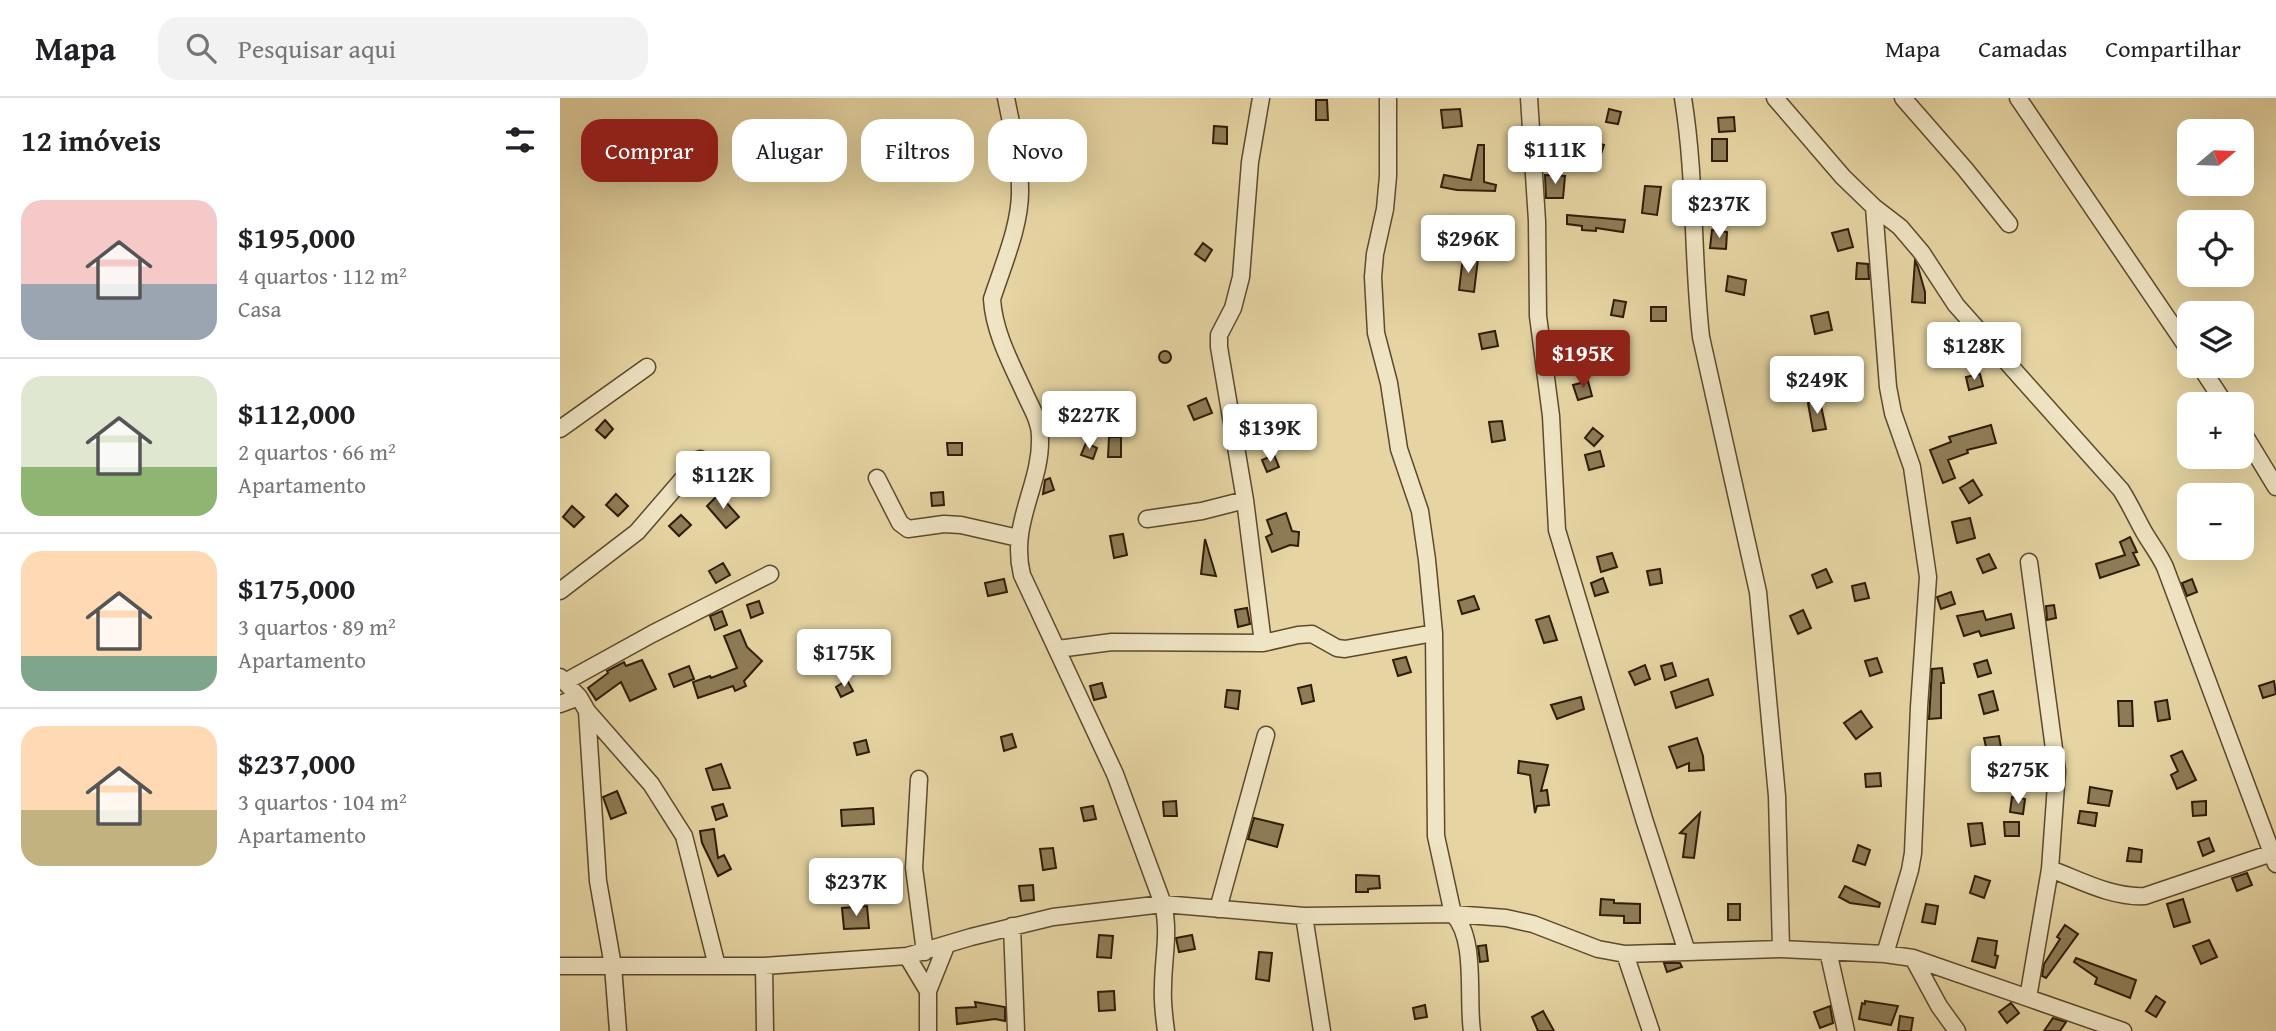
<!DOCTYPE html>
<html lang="pt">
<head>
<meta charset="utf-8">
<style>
  body { margin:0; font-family:"Gentium Book Plus",serif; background:#f2f2f2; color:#202124; height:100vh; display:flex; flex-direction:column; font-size:26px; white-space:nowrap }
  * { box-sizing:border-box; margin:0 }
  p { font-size:23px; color:#757577 }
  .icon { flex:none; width:38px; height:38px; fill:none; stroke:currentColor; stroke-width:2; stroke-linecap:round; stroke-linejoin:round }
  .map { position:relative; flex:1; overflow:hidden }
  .sheet { display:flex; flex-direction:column; background:#fff; width:560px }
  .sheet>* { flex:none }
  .top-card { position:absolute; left:21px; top:21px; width:665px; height:63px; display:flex; gap:14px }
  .needle { width:46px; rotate:71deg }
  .buttons { position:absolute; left:1617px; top:21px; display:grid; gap:14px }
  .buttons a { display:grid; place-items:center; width:77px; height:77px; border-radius:14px; background:#fff; box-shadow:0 7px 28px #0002; font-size:35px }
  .price { position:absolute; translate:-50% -60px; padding:0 16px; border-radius:7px; background:#fff; color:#222; font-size:23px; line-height:46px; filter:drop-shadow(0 2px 4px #0008) }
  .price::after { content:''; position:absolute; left:50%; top:42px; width:21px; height:16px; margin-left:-10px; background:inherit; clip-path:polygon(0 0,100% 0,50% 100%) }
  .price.current { background:#8f2418; color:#fff }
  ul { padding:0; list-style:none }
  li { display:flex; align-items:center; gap:21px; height:175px; padding:0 21px }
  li+li { border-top:2px solid #e0e0e0 }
  li span { display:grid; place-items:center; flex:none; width:196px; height:140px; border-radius:21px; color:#555 }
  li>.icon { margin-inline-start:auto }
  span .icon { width:84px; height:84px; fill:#fffc; stroke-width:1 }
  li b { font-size:30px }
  h2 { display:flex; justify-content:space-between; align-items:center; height:84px; padding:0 21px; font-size:30px }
  .tag { padding:0 24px; border-radius:21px; background:#fff; box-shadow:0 7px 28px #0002; font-size:24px; line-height:63px }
  .tag.current { background:#8f2418; color:#fff }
  header { display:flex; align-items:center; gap:42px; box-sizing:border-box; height:98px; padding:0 35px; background:#fff; border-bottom:2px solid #e0e0e0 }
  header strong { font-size:33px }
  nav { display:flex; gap:38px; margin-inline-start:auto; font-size:24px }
  .search { width:490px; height:63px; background:#f2f2f2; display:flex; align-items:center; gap:18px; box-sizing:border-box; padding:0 24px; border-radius:21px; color:#757577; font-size:26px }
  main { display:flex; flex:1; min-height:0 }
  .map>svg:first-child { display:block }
  .building { fill:#8e7c56; stroke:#2e1c03; stroke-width:2 }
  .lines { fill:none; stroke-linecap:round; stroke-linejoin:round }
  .street-casing { stroke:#5c4a2b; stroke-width:19 }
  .street { stroke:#efe4c3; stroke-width:16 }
</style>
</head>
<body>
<header>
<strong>Mapa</strong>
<div class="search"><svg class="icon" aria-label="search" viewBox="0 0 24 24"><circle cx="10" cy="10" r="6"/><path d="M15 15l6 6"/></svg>Pesquisar aqui</div>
<nav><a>Mapa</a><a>Camadas</a><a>Compartilhar</a></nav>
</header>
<main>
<section class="sheet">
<h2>12 imóveis<svg class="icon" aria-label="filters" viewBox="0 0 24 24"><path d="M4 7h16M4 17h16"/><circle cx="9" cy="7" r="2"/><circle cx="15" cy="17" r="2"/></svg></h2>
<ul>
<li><span style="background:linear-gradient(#f6c9c9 60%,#9aa5b1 0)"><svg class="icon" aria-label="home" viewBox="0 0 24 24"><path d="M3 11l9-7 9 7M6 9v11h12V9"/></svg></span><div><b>$195,000</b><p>4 quartos · 112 m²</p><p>Casa</p></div></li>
<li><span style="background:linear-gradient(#dfe7d0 65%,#8fb573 0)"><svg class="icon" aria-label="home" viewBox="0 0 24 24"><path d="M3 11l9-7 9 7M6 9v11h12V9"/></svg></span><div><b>$112,000</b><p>2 quartos · 66 m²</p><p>Apartamento</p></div></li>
<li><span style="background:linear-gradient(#ffd9b3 75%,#7fa58c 0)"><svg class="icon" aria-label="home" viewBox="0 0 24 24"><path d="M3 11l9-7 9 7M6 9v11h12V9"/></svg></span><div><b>$175,000</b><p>3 quartos · 89 m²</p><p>Apartamento</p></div></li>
<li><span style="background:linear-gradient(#ffd9b3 60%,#c2b280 0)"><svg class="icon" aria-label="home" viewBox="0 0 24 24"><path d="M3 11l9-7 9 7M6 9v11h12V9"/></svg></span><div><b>$237,000</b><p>3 quartos · 104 m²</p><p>Apartamento</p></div></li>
</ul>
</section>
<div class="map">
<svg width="1716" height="933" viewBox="0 0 1716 933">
  <rect width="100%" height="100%" fill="#e6d5a3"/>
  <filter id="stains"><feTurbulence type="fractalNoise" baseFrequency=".00286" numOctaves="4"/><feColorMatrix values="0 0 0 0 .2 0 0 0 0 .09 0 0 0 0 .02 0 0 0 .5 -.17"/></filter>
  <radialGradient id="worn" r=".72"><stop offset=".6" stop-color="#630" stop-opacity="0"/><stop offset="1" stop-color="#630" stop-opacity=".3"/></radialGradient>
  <path class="building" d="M756 2H767L768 22H756Z
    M900 11 902 28 883 30 881 12Z
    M1049 11 1061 14 1058 26 1046 24Z
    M1174 19 1175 33 1159 34 1158 20Z
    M654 28 667 29V46L653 45Z
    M1152 41H1167V63H1152Z
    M1030 43 1044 47 1040 59 1026 55Z
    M918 47H924V84L936 87 935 93 897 92 881 89 884 77 911 82Z
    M985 77 1005 78 1003 100H986Z
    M1085 88 1101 89 1097 117 1082 115Z
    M1007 117 1065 122 1063 134 1036 130V133L1022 132V128L1007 126Z
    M1288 131 1293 149 1278 153 1272 135Z
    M1152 132 1167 134 1166 151 1150 150Z
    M643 145 652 152 645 163 635 156Z
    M903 159 918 161 914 194 899 192Z
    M1355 163 1358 169 1365 194V205L1352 204Z
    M1297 165 1308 166 1309 181H1296Z
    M1168 178 1186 182 1184 197 1166 193Z
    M1054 202 1066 204 1063 219 1051 217Z
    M1091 209H1106V223H1091Z
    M1268 214 1272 232 1255 236 1251 218Z
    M935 233 938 248 922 251 919 236Z
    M599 259a6 6 0 1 1 12 0a6 6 0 1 1-12 0Z
    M1274 265 1280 291 1265 295 1259 269Z
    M1420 276 1423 288 1409 292 1406 279Z
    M1028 283 1032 298 1018 302 1013 287Z
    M646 300 652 315 634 322 628 308Z
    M1260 303 1266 331 1253 333 1248 305Z
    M45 322 53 331 45 340 36 332Z
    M942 323 945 342 932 344 929 324Z
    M1431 327 1436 345 1407 352 1408 355 1388 362 1395 380 1383 385 1370 352 1391 344 1389 339Z
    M1033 330 1043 338 1034 348 1025 340Z
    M549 339H561V359H548Z
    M387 345H402V357H388Z
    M526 345 537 350 533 361 521 357Z
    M1040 353 1044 368 1029 372 1025 357Z
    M714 357 719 369 707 374 702 362Z
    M176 378 183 387 171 397 163 388Z
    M490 380 494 392 483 396 485 382Z
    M1413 382 1422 397 1409 405 1400 390Z
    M383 394 384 407 372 408 371 395Z
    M56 396 68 408 58 418 46 407Z
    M159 396 179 419 166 430 147 408Z
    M12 408 24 419 14 429 3 419Z
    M726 415 732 433 739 434 738 448 730 447 712 454 706 439 712 436 707 422Z
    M121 417 131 427 119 438 109 428Z
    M1410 420 1415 440 1397 445 1392 424Z
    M563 436 567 457 554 460 550 438Z
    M1570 439 1577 454 1573 455 1579 467 1540 480 1536 466 1565 457 1560 444Z
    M645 441 656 478 641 476Z
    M1052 455 1057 469 1041 474 1037 459Z
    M1429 456 1436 470 1423 475 1417 461Z
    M163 465 170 477 156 485 149 473Z
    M1100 471 1102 485 1090 487 1087 473Z
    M1266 471 1272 484 1257 490 1252 477Z
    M1043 480 1048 494 1035 498 1031 485Z
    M444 481 447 494 428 498 425 485Z
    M1632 481 1637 494 1627 498 1622 485Z
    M1305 485 1309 500 1295 503 1292 488Z
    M1391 494 1395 506 1381 511 1377 499Z
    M914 498 919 511 902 516 898 503Z
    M199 503 203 515 191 520 187 507Z
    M1494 507 1496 520 1487 522 1486 508Z
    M687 510 690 526 678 529 675 512Z
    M1243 512 1251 530 1238 536 1230 518Z
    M162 513 167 527 155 532 150 518Z
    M1423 513 1426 522 1451 516 1454 530 1421 538 1419 533 1404 538 1397 518Z
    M989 518 997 542 984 545 976 522Z
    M180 532 187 549 202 563 184 583 186 588 175 593 173 588 138 600 133 584 150 578 151 580 177 570 164 538Z
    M846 559 851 574 838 578 833 562Z
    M1317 560 1322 574 1310 578 1305 563Z
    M82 562 96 591 70 603 61 584 36 602 28 590 48 575 47 573 64 564 66 568Z
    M1427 562 1431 575 1418 579 1414 566Z
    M1112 565 1116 578 1105 582 1101 568Z
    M1085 567 1090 581 1075 587 1069 574Z
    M129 568 134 581 114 589 109 576Z
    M1382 570 1384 585H1381V620L1369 621 1372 571Z
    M1148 581 1153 597 1116 610 1111 594Z
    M287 582 293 593 281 599 276 589Z
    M1714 583 1716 596 1703 600 1699 588Z
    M542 585 546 599 534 602 530 588Z
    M751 587 754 603 742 606 738 590Z
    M667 592 680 593 678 611 665 609Z
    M1433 593 1438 612 1424 616 1419 597Z
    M1021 599 1024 611 997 621 991 607Z
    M1607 602 1610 621 1598 623 1595 604Z
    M1558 603H1572L1573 628H1559Z
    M1301 613 1312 629 1296 641 1284 625Z
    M452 636 456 649 444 653 441 639Z
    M1439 638 1442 655 1428 658 1424 640Z
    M1137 640 1143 658 1144 672 1129 673V665L1117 670 1109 649Z
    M306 642 309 654 297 657 294 645Z
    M1622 653 1636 682 1617 691 1611 677 1618 673 1611 658Z
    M959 663 988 667 981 693 987 692 989 707 977 708 975 715 970 677 958 675Z
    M161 666 170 690 153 692 146 671Z
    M1320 675 1321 688 1306 689 1305 676Z
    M1530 689 1552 693 1549 708 1528 705Z
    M57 693 66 715 51 721 43 699Z
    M1452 699 1465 701 1463 716 1450 714Z
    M616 703 617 718H604L603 704Z
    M1646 703V717L1633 718 1632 704Z
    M163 706 167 718 156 722 152 709Z
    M533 708 536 721 524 723 521 710Z
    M313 710 314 726 282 728 281 712Z
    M1520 713 1537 715 1535 728 1518 725Z
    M1140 715 1134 760 1123 759 1126 736 1120 735Z
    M694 720 723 727 717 749 688 741Z
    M1444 724H1459V738H1445Z
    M1422 725 1425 746 1411 748 1408 726Z
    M154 731 158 760 164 757 171 771 158 778 142 745 140 733Z
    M1649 740 1654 753 1643 758 1638 744Z
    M1298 747 1310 752 1305 767 1293 763Z
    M493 750 496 770 483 772 480 751Z
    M1569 750 1582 752 1581 764 1567 763Z
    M1687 775 1692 787 1677 793 1672 780Z
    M316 777 319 798 306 800 303 779Z
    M796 777 819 778 820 790 808 791V794H796Z
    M1415 778 1430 783 1424 800 1410 795Z
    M473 787 474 802 461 803 459 788Z
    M1285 788 1320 805 1319 809 1290 805 1279 799Z
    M1041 801 1054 802V805L1080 806V825H1064V818L1040 817Z
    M1623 801 1630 824 1614 829 1607 806Z
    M1168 806H1180V822H1168Z
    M1366 806 1378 808 1375 826 1362 824Z
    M307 808 309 830 284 831 282 810Z
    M1505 827 1518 836 1486 880 1482 878 1484 866 1500 841 1497 839Z
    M539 837 553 838 551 860 537 859Z
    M632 837 635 851 619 854 616 840Z
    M1418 840 1437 843 1435 857 1438 858 1435 870 1412 863Z
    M1649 842 1657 859 1641 866 1633 848Z
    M926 847 928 863 920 864 918 848Z
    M699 854 712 855 709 883 696 881Z
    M1516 860 1576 882 1570 900 1535 886 1537 880 1514 864Z
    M1104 865H1120L1122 869 1107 874Z
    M554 893 555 912 539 913 538 894Z
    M1596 898 1605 904 1596 919 1586 913Z
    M1305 903 1338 908 1331 927 1299 921 1302 905 1305 906Z
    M415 904 445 909V923L435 921 397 926 396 910 416 909Z
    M1451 905 1459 915 1447 925 1439 914Z
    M865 907 867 919 855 921 853 910Z
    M1270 908 1273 925 1260 930 1254 914Z
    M983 913 994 933H978L972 919Z
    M1340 918 1353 920 1351 933H1338Z
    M1493 920 1506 924 1500 933H1484Z"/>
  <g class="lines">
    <defs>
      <path id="street" d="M446 0C452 30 460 61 460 91 461 126 443 167 432 201 434 235 452 267 466 298 472 311 480 324 480 338 482 387 449 424 462 477L555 676 603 806C610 834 603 861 603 889 602 904 604 918 606 933
        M701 0 690 64 681 179 673 210 659 237V249L685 402 703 545
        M828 0V78L825 111 815 156 813 179 816 235 829 285 839 351 860 413 867 462 874 535 876 738 893 816C917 840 907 900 912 933
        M969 0 977 123 978 218 991 318 997 432 1084 721 1127 854
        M1123 0C1136 80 1132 159 1141 239L1198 494 1217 698 1221 851
        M1215 0 1283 79 1314 109 1340 129 1362 155 1396 207 1561 392C1570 406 1576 420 1584 434 1591 446 1599 456 1605 469L1716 766
        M1343 0 1405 71 1449 126
        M1458 0 1629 252
        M1314 109 1328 289 1333 315 1352 369 1368 479 1359 609 1353 755 1350 772 1325 856
        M1640 268 1665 306
        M0 331 87 269
        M1682 333 1716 389
        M317 380 340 425 348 431 384 426 401 427 458 440
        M587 421 642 413 685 402
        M0 493 77 434 140 361
        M498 551 552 544 703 545 738 537 752 536 777 550 785 551 874 535
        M0 579 19 599 27 613 91 686 124 738 157 868
        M5 584 92 536 210 476
        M0 606 19 599
        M27 613 38 783 53 868 58 933
        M359 681 354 770 365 854
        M1490 771C1520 782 1552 800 1585 798L1712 755
        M658 811 706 637
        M744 818 762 933
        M452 828 456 933
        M1268 853 1286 933
        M1065 856 1091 933
        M1353 860 1379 908 1397 933
        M0 868H204L347 858
        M204 868 205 933
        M368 893 386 848
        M1468 900 1490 771 1497 673 1469 464
        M368 933V893L347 858 411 839 493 819 603 806 744 818 893 816 946 820 973 826 1038 851 1065 856 1221 851 1325 856 1353 860 1563 933"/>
    </defs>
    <use href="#street" class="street-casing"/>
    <use href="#street" class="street"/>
  </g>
  <rect width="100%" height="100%" filter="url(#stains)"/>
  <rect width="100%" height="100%" fill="url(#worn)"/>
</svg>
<div class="buttons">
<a><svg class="needle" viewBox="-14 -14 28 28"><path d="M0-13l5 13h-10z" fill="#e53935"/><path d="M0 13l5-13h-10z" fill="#757577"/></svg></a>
<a><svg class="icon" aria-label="locate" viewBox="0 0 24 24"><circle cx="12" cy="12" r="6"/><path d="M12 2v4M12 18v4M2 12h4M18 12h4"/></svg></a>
<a><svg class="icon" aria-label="layers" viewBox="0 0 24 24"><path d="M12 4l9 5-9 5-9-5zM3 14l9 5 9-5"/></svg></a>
<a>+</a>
<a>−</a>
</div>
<b class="price" style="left:995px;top:88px">$111K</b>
<b class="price" style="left:1159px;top:142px">$237K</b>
<b class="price" style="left:908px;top:177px">$296K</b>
<b class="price" style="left:1414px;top:284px">$128K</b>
<b class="price current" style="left:1023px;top:292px">$195K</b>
<b class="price" style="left:1257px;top:318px">$249K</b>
<b class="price" style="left:529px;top:353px">$227K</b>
<b class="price" style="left:710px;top:366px">$139K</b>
<b class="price" style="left:163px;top:413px">$112K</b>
<b class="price" style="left:284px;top:591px">$175K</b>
<b class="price" style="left:1458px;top:708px">$275K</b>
<b class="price" style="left:296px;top:820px">$237K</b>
<div class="top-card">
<a class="tag current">Comprar</a>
<a class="tag">Alugar</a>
<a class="tag">Filtros</a>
<a class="tag">Novo</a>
</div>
</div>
</main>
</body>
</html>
